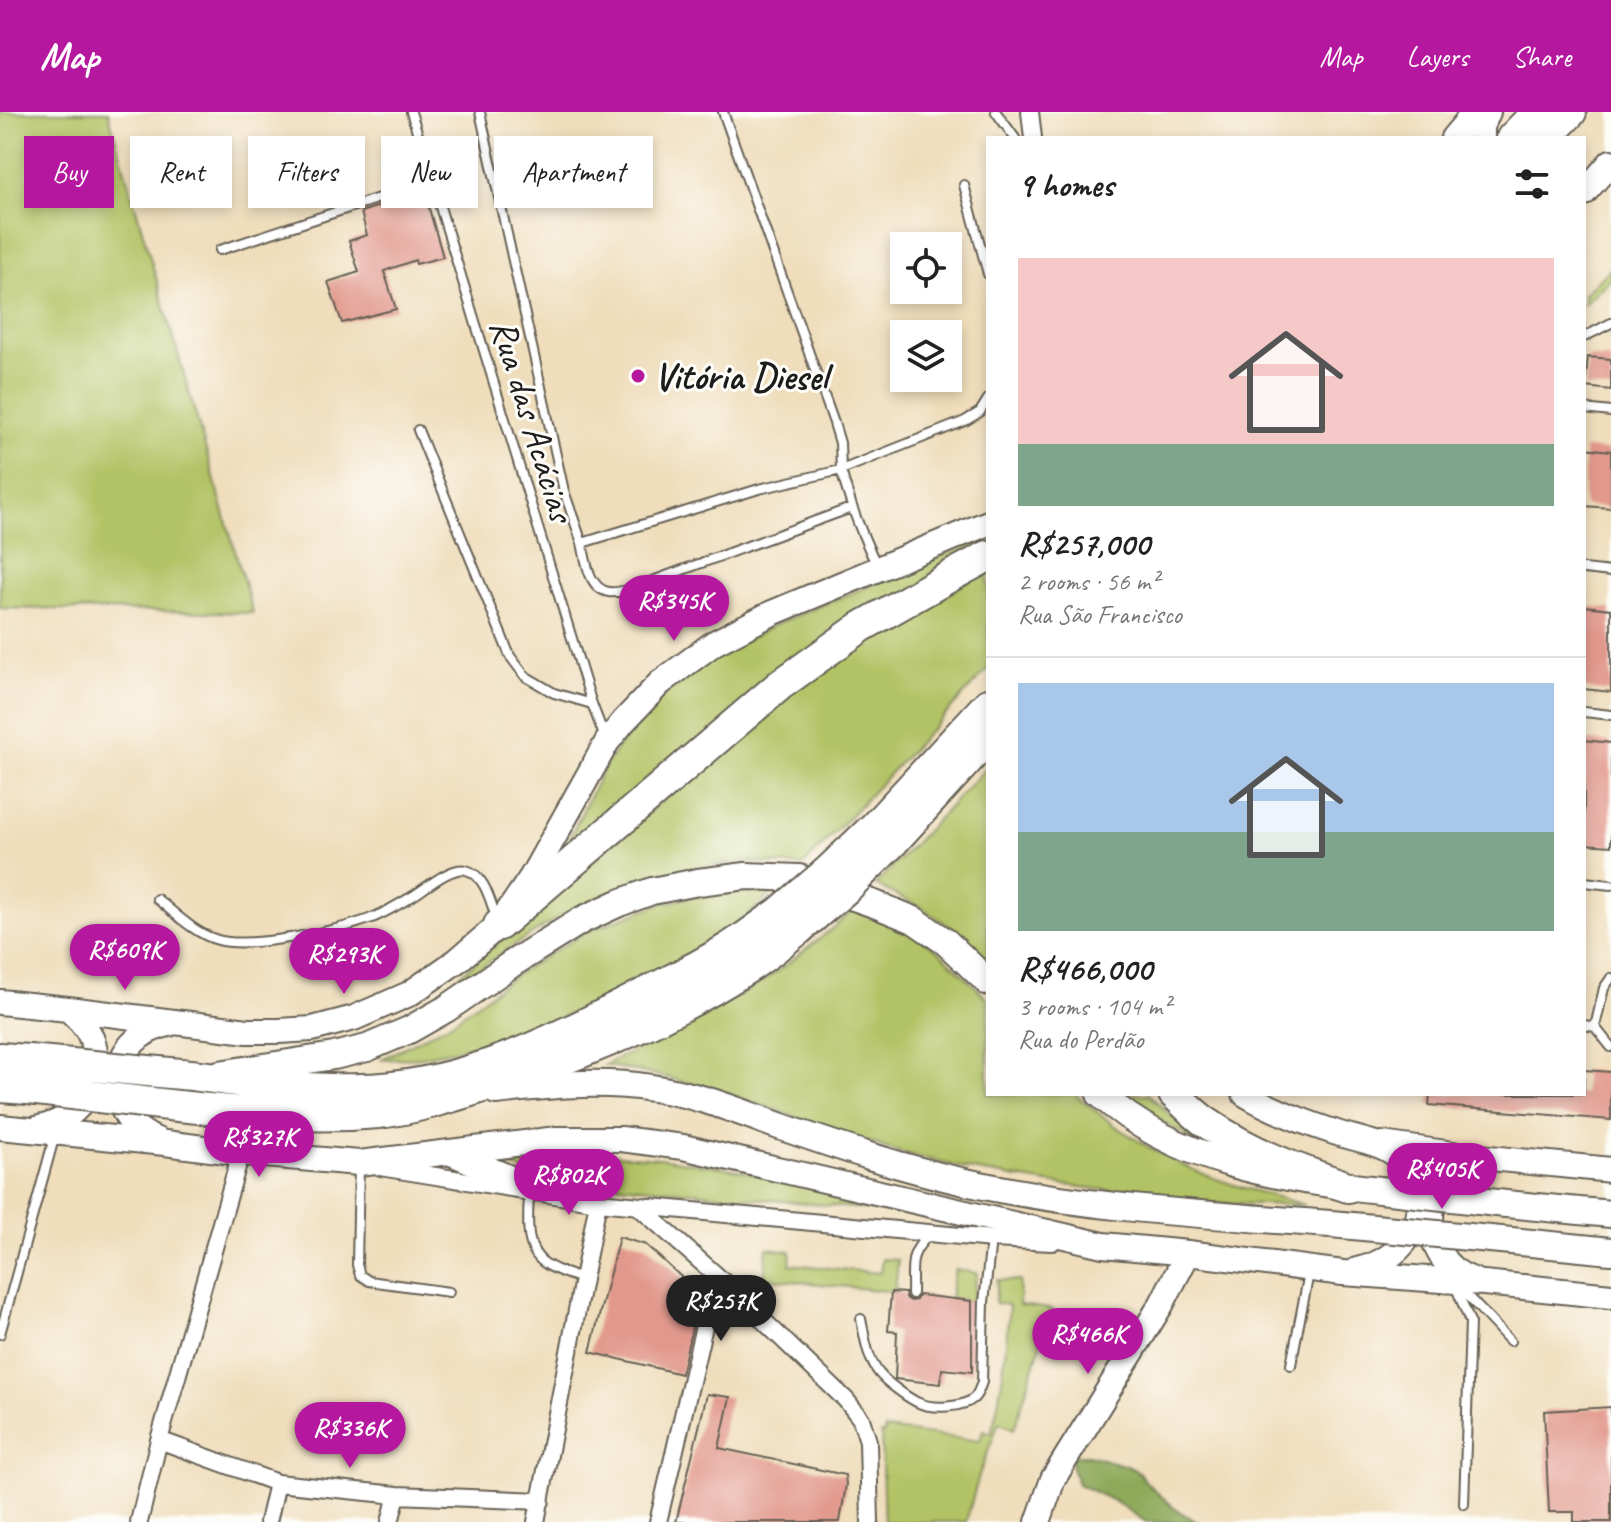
<!DOCTYPE html>
<html lang="en">
<head>
<meta charset="utf-8">
<style>
  body { margin:0; font-family:Caveat,sans-serif; background:#f6f6f6; color:#222; height:100vh; display:flex; flex-direction:column; font-size:30px; white-space:nowrap }
  * { box-sizing:border-box; margin:0 }
  p { font-size:26px; color:#767676 }
  .icon { flex:none; width:44px; height:44px; fill:none; stroke:currentColor; stroke-width:2; stroke-linecap:round; stroke-linejoin:round }
  .map { position:relative; flex:1; overflow:hidden }
  .side { position:absolute; left:986px; top:24px; width:600px; height:960px; display:flex; flex-direction:column; background:#fff; border-radius:0px; box-shadow:0 4px 12px #0003 }
  .side>* { flex:none }
  .top-card { position:absolute; left:24px; top:24px; width:760px; height:72px; display:flex; gap:16px }
  .tools { position:absolute; left:890px; top:120px; display:grid; gap:16px }
  .tools a { display:grid; place-items:center; width:72px; height:72px; border-radius:0px; background:#fff; box-shadow:0 4px 12px #0003; font-size:40px }
  .price { position:absolute; translate:-50% -68px; padding:0 18px; border-radius:28px; background:#b5179e; color:#fff; font-size:26px; line-height:52px; filter:drop-shadow(0 2px 4px #0008) }
  .price::after { content:''; position:absolute; left:50%; top:48px; width:24px; height:18px; margin-left:-12px; background:inherit; clip-path:polygon(0 0,100% 0,50% 100%) }
  .price.current { background:#222; color:#fff }
  ul { padding:0; list-style:none }
  li { display:grid; align-content:center; gap:16px; height:424px; padding:0 32px }
  li+li { border-top:2px solid #e0e0e0 }
  li span { display:grid; place-items:center; height:248px; border-radius:0px; color:#555 }
  li>.icon { margin-inline-start:auto }
  span .icon { width:144px; height:144px; fill:#fffc; stroke-width:1 }
  li b { font-size:34px }
  h2 { display:flex; justify-content:space-between; align-items:center; height:96px; padding:0 32px; font-size:34px }
  .pill { padding:0 28px; border-radius:0px; background:#fff; box-shadow:0 4px 12px #0003; font-size:28px; line-height:72px }
  .pill.current { background:#b5179e; color:#fff }
  header { display:flex; align-items:center; gap:48px; box-sizing:border-box; height:112px; padding:0 40px; background:#b5179e; color:#fff }
  header strong { font-size:38px }
  nav { display:flex; gap:44px; margin-inline-start:auto; font-size:28px }
  .map>svg:first-child { display:block }
  .green { fill:#b2c365; stroke:#677040; stroke-width:2 }
  .forest { fill:#8da95a; stroke:#54623b; stroke-width:2 }
  .building { fill:#e2998d }
  .lines { fill:none; stroke-linecap:round; stroke-linejoin:round }
  .lane-casing { stroke:#666054; stroke-width:12 }
  .street-casing { stroke:#666054; stroke-width:20 }
  .secondary-casing { stroke:#666054; stroke-width:28 }
  .primary-casing { stroke:#666054; stroke-width:30 }
  .highway-casing { stroke:#666054; stroke-width:34 }
  .lane { stroke:#fff; stroke-width:8 }
  .street { stroke:#fff; stroke-width:16 }
  .secondary { stroke:#fff; stroke-width:24 }
  .primary { stroke:#fff; stroke-width:26 }
  .highway { stroke:#fff; stroke-width:30 }
  .primary-bridge-casing { stroke:#666054; stroke-width:30; stroke-linecap:butt }
  .highway-bridge-casing { stroke:#666054; stroke-width:34; stroke-linecap:butt }
  .primary-bridge { stroke:#fff; stroke-width:26 }
  .highway-bridge { stroke:#fff; stroke-width:30 }
  .poi-dot { fill:#b5179e; stroke:#fdfcf7; stroke-width:3 }
  .labels { text-anchor:middle; stroke-width:6; stroke-linejoin:round; paint-order:stroke }
  .poi-label { font-size:38px; font-weight:bold; fill:#1c1c1c; stroke:#fdfcf7; text-anchor:start }
  .street-label { font-size:38px; fill:#1c1c1c; stroke:#fdfcf7 }
</style>
</head>
<body>
<header>
<strong>Map</strong>
<nav><a>Map</a><a>Layers</a><a>Share</a></nav>
</header>
<div class="map">
<svg width="1611" height="1410" viewBox="0 0 1611 1410">
  <rect width="100%" height="100%" fill="#fdfcf7"/>
  <filter id="ink" filterUnits="userSpaceOnUse"><feTurbulence type="fractalNoise" baseFrequency=".0125" numOctaves="2"/><feDisplacementMap in="SourceGraphic" scale="16" xChannelSelector="R" yChannelSelector="G"/><feConvolveMatrix kernelMatrix="1 2 1 2 8 2 1 2 1" color-interpolation-filters="sRGB"/></filter>
  <filter id="wash" filterUnits="userSpaceOnUse"><feTurbulence type="fractalNoise" baseFrequency=".006" numOctaves="4" result="noise"/><feDisplacementMap in="SourceGraphic" scale="32" xChannelSelector="R" yChannelSelector="G"/><feGaussianBlur stdDeviation="1.8" result="paint"/><feColorMatrix in="noise" values="0 0 0 0 0 0 0 0 0 0 0 0 0 0 0 0 0 1.4 0 .05"/><feComposite in="paint" operator="in"/></filter>
  <g filter="url(#wash)">
    <rect width="100%" height="100%" fill="#efddbb"/>
    <path class="green" d="M0 0H108L253 501 0 496Z
      M1611 156V167L1584 192V182Z
      M988 425V430L567 731 605 653 628 622 668 578 719 543 774 513Z
      M988 458V557L803 754 748 750 698 755 651 766 576 795 508 837 429 890 786 582 867 526Z
      M988 654V850L958 820 923 796 875 773Z
      M749 780 772 782 730 819 687 845 614 883 535 916 468 935 422 945 380 948 451 911 521 859 588 819 659 792 701 783Z
      M856 796 910 818 941 841 988 887V982H1075C1121 1022 1176 1055 1234 1073 1257 1080 1281 1086 1305 1093L1214 1091 1048 1071 967 1057 892 1038 719 979 661 964 605 953C657 927 710 903 758 872 793 850 825 823 856 796Z
      M1115 982H1148L1202 1033Z
      M531 1037 660 1046 734 1057 924 1103 539 1065 480 1043Z
      M767 1136 791 1139 790 1152 880 1161 882 1147 898 1148 895 1180 764 1166Z
      M955 1157 977 1161 972 1189 950 1186Z
      M997 1168 1020 1169 1019 1193 1052 1197 1014 1317 999 1310 979 1363 966 1410H884L881 1322H884L885 1317 980 1329 983 1318 991 1321C1003 1279 1006 1236 1009 1193L995 1191Z"/>
    <path class="forest" d="M1088 1343 1127 1354 1139 1360 1146 1370 1174 1396 1197 1410H1146L1114 1389 1078 1372 1072 1356 1071 1344Z"/>
    <g id="blocks">
      <path class="building" d="M424 79 443 145 416 152 415 148 384 159 396 197 342 211 328 170 359 160 349 129 367 123 361 100Z
        M1588 245 1611 247V278L1585 275Z
        M1584 336 1611 339V396L1584 394Z
        M1584 494 1611 497V580L1584 577Z
        M1584 628 1611 631V734L1584 732Z
        M1584 958 1611 960V1008L1429 993 1430 982H1584Z
        M619 1125 646 1133 700 1182 681 1262 590 1240Z
        M891 1180 905 1181 906 1186 911 1189 916 1188 919 1183 972 1189V1260L942 1257 941 1272 895 1267 897 1220 888 1219Z
        M707 1282 730 1285 719 1336 845 1363 846 1373 840 1410H676Z
        M1611 1295V1410H1574V1400H1549L1544 1299Z"/>
    </g>
  </g>
  <g filter="url(#ink)">
    <use href="#blocks" fill-opacity="0" stroke="#666054" stroke-width="2"/>
    <g class="lines">
      <defs>
        <path id="lane" d="M411 0 592 592 605 626
          M480 0 564 379 582 431 759 377 841 358C851 395 861 421 878 456
          M723 0 834 311 840 331 841 358 965 309 980 300 988 287
          M996 0 1015 26
          M964 73 988 162
          M220 138 431 69
          M1584 225 1611 211
          M1584 297 1611 300
          M418 318 510 544 525 564 554 581 592 592
          M582 431C586 447 588 477 609 480 615 481 622 479 628 478L851 396
          M1584 457 1611 460
          M1584 600 1611 603
          M1584 770 1611 773
          M157 787C175 801 195 822 218 828 250 837 337 819 369 807 384 802 399 792 413 784 426 776 451 754 466 758 485 762 491 792 497 808
          M1584 913 1595 915 1611 935
          M1595 915 1604 876 1611 866
          M359 1052 357 1153 360 1163 369 1169 449 1180
          M529 1079C529 1103 522 1137 546 1152 556 1159 571 1163 582 1167
          M1455 1173 1470 1210 1464 1392
          M1459 1175 1510 1229
          M912 1182C913 1153 907 1143 930 1122
          M861 1207C865 1226 867 1246 879 1261 886 1270 909 1287 919 1291 932 1297 963 1296 974 1286 978 1282 980 1276 982 1270L984 1190 991 1128
          M0 1222 55 1023
          M1291 1253 1309 1161"/>
        <path id="street" d="M1030 0 1033 26
          M380 1055 598 1090 992 1127 1052 1130
          M639 1095 716 1163 658 1410
          M716 1163 846 1288 861 1307 868 1329 870 1410
          M159 1328 277 1371 397 1383 541 1389
          M139 1410 159 1328 241 1041
          M268 1410 277 1371
          M390 1410 397 1383
          M536 1410 598 1090"/>
        <path id="secondary" d="M1453 26 1475 0
          M1482 26V14L1488 0
          M1584 81 1611 50
          M0 890 68 897 248 919H279L312 917 354 906 409 882 458 848 499 813 531 766 607 630 623 610 660 571 714 531 772 501 988 411
          M1245 982C1273 999 1306 1011 1337 1021 1355 1027 1379 1030 1395 1042 1416 1058 1425 1090 1414 1115 1403 1138 1382 1153 1357 1158
          M0 1015 165 1031 241 1041 359 1051 557 1027H621L683 1035 1103 1133 1188 1141 1343 1161 1484 1171 1611 1184
          M39 1016C82 1008 110 963 89 921 84 911 76 904 68 897
          M159 1029C98 1006 105 924 169 912
          M1382 1032 1460 1043 1611 1058
          M451 1041 508 1065 529 1078
          M1473 1168C1412 1148 1419 1053 1484 1048
          M1038 1410 1053 1367 1161 1193 1188 1141"/>
        <path id="primary" d="M219 962 334 944 367 936 409 918 446 897 513 851 582 808 619 791 652 779 698 770 746 764 799 766 877 793 914 808 946 830 988 870
          M496 979C547 973 600 968 652 976 696 982 738 999 779 1014 840 1035 902 1056 965 1070 1088 1097 1216 1103 1342 1113
          M1100 982C1175 1050 1283 1068 1380 1078
          M1506 1092 1611 1102
          M1501 1128 1611 1139"/>
        <path id="highway" d="M1512 26 1537 0
          M1546 26 1571 0
          M877 712 988 592
          M893 730 988 626
          M499 813 780 573 861 515 949 465 988 444
          M0 946 28 948
          M181 962C217 965 253 973 289 975 323 977 360 979 393 975 479 965 556 927 632 888 668 869 706 852 739 829 753 820 765 810 779 801
          M0 975 28 977
          M1174 982C1185 992 1195 1003 1207 1011 1250 1041 1298 1058 1348 1075
          M178 994C245 1001 311 1007 378 1001 416 997 454 984 490 973 580 944 670 907 749 855 766 844 782 830 798 818"/>
      </defs>
      <use href="#lane" class="lane-casing"/>
      <use href="#street" class="street-casing"/>
      <use href="#secondary" class="secondary-casing"/>
      <use href="#primary" class="primary-casing"/>
      <use href="#highway" class="highway-casing"/>
      <use href="#lane" class="lane"/>
      <use href="#street" class="street"/>
      <use href="#secondary" class="secondary"/>
      <use href="#primary" class="primary"/>
      <use href="#highway" class="highway"/>
      <defs>
        <path id="primary-bridge" d="M1380 1078 1506 1092
          M1342 1113 1501 1128"/>
        <path id="highway-bridge" d="M779 801 827 760 877 712
          M798 818 848 775 893 730
          M28 948 181 962
          M28 977 178 994"/>
      </defs>
      <use href="#primary-bridge" class="primary-bridge-casing"/>
      <use href="#highway-bridge" class="highway-bridge-casing"/>
      <use href="#primary-bridge" class="primary-bridge"/>
      <use href="#highway-bridge" class="highway-bridge"/>
    </g>
  </g>
  <circle class="poi-dot" cx="638" cy="264" r="8"/>
  <g class="labels">
    <g class="poi-label">
      <text x="654" y="277">Vitória Diesel</text>
    </g>
    <g class="street-label">
      <text transform="translate(533 308) rotate(73)" y="13">Rua das Acácias</text>
    </g>
  </g>
</svg>
<div class="tools">
<a><svg class="icon" aria-label="locate" viewBox="0 0 24 24"><circle cx="12" cy="12" r="6"/><path d="M12 2v4M12 18v4M2 12h4M18 12h4"/></svg></a>
<a><svg class="icon" aria-label="layers" viewBox="0 0 24 24"><path d="M12 4l9 5-9 5-9-5zM3 14l9 5 9-5"/></svg></a>
</div>
<b class="price" style="left:674px;top:531px">R$345K</b>
<b class="price" style="left:125px;top:880px">R$609K</b>
<b class="price" style="left:344px;top:884px">R$293K</b>
<b class="price" style="left:259px;top:1067px">R$327K</b>
<b class="price" style="left:1442px;top:1099px">R$405K</b>
<b class="price" style="left:569px;top:1105px">R$802K</b>
<b class="price current" style="left:721px;top:1231px">R$257K</b>
<b class="price" style="left:1088px;top:1264px">R$466K</b>
<b class="price" style="left:350px;top:1358px">R$336K</b>
<div class="top-card">
<a class="pill current">Buy</a>
<a class="pill">Rent</a>
<a class="pill">Filters</a>
<a class="pill">New</a>
<a class="pill">Apartment</a>
</div>
<section class="side">
<h2>9 homes<svg class="icon" aria-label="filters" viewBox="0 0 24 24"><path d="M4 7h16M4 17h16"/><circle cx="9" cy="7" r="2"/><circle cx="15" cy="17" r="2"/></svg></h2>
<ul>
<li><span style="background:linear-gradient(#f6c9c9 75%,#7fa58c 0)"><svg class="icon" aria-label="home" viewBox="0 0 24 24"><path d="M3 11l9-7 9 7M6 9v11h12V9"/></svg></span><div><b>R$257,000</b><p>2 rooms · 56 m²</p><p>Rua São Francisco</p></div></li>
<li><span style="background:linear-gradient(#a9c7e8 60%,#7fa58c 0)"><svg class="icon" aria-label="home" viewBox="0 0 24 24"><path d="M3 11l9-7 9 7M6 9v11h12V9"/></svg></span><div><b>R$466,000</b><p>3 rooms · 104 m²</p><p>Rua do Perdão</p></div></li>
</ul>
</section>
</div>
</body>
</html>
